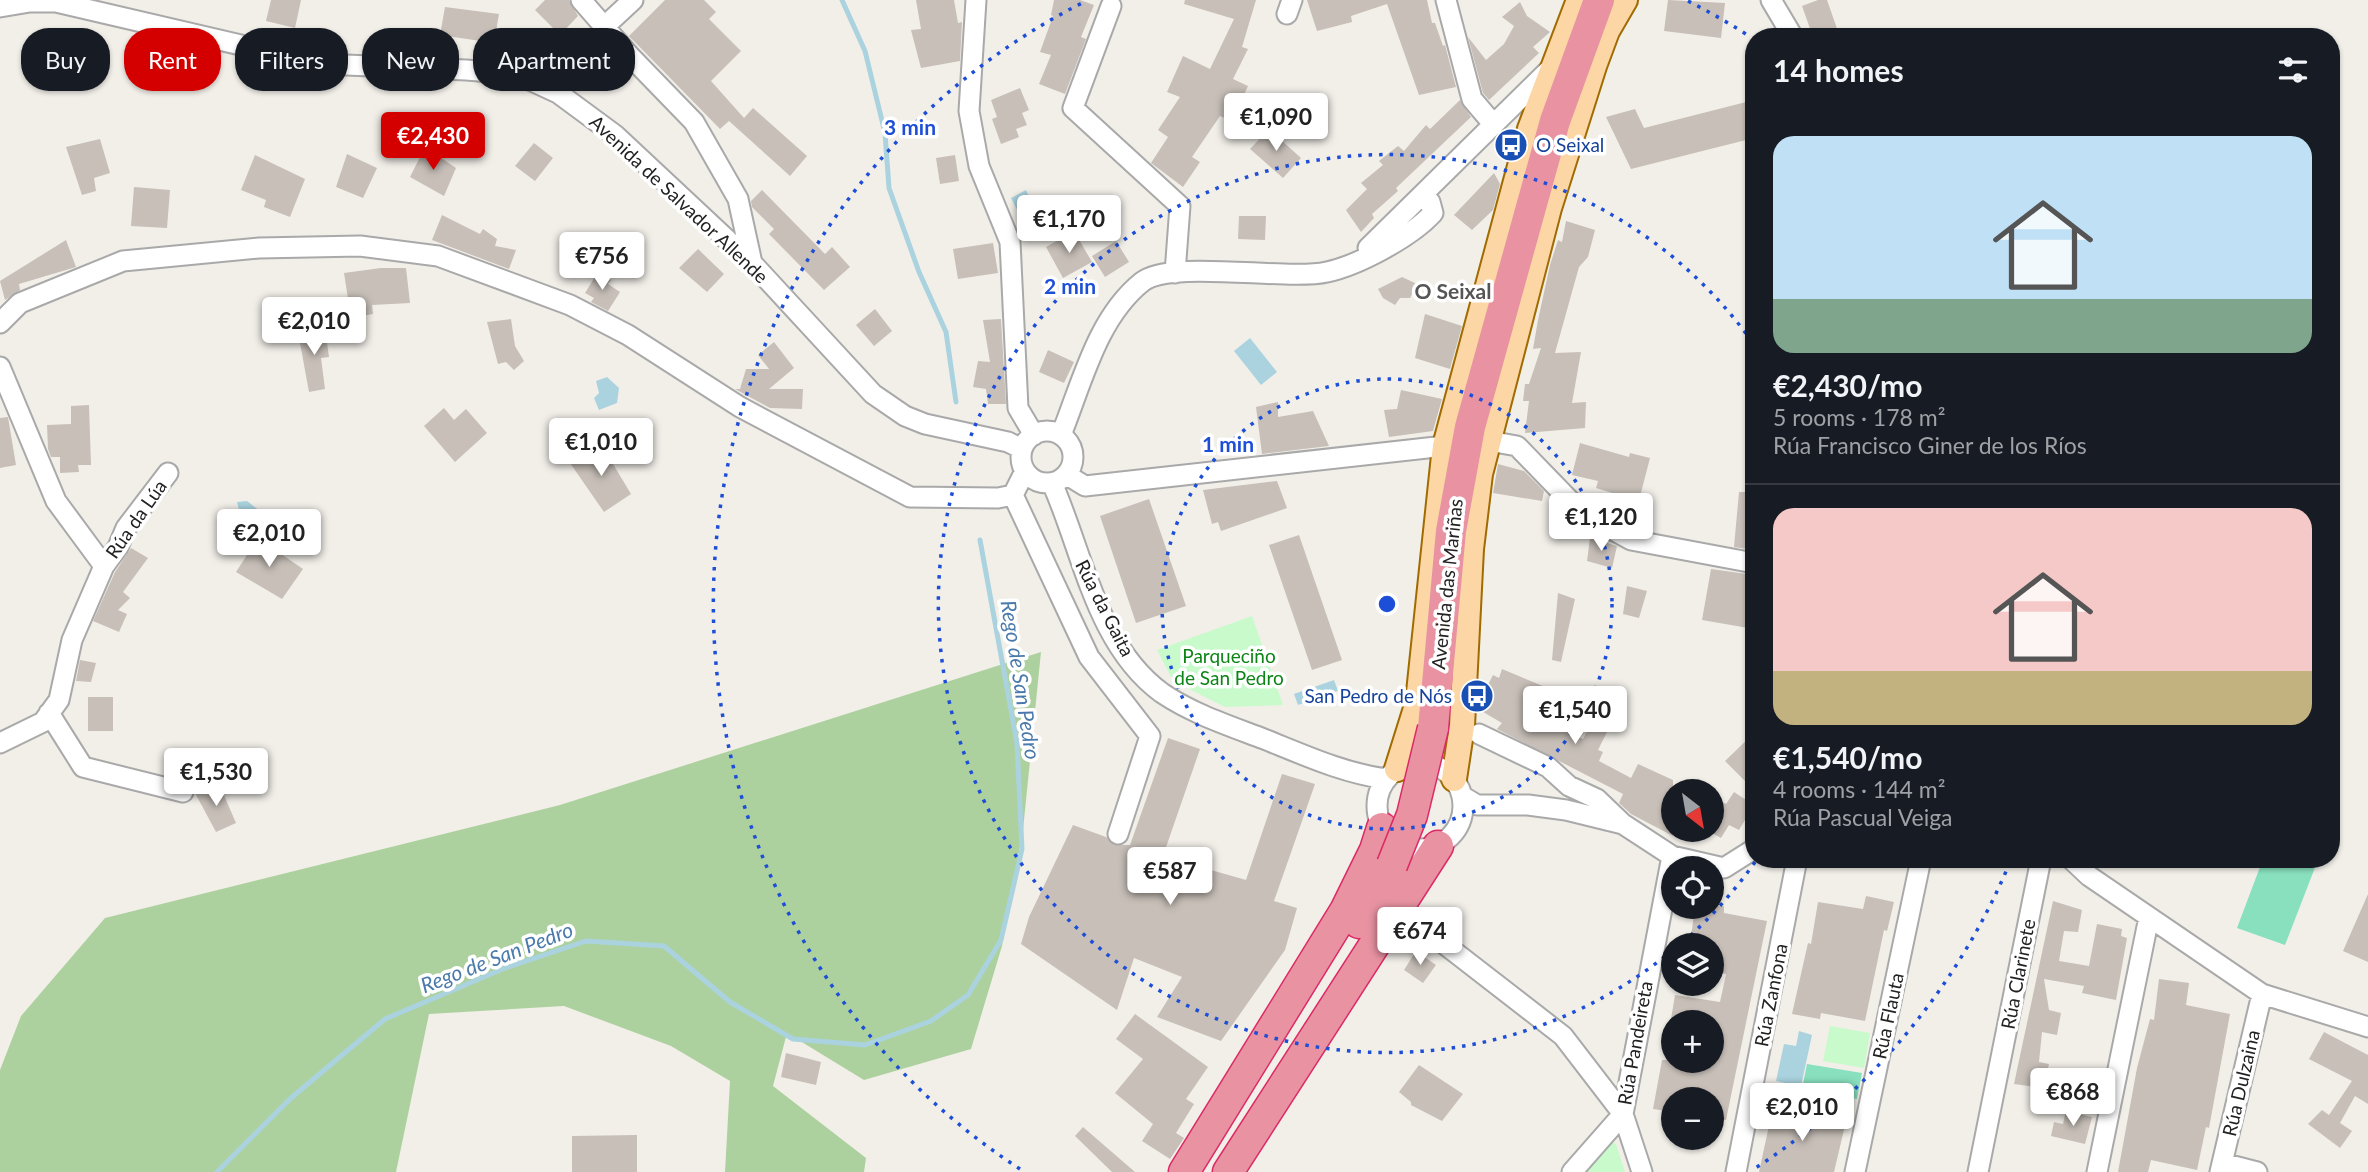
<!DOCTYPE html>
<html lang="en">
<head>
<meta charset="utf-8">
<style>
  body { margin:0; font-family:Lato,sans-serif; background:#242831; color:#f1f3f6; height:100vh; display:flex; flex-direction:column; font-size:26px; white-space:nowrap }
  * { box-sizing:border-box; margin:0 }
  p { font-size:23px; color:#9ea1a6 }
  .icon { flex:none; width:38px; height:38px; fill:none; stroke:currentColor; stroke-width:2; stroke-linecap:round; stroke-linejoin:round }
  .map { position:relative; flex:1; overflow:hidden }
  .sheet { position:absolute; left:1745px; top:28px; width:595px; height:840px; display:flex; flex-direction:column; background:#171b24; border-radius:28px; box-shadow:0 2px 5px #0004 }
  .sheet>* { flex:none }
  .top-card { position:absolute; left:21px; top:28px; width:665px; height:63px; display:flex; gap:14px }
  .needle { width:46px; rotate:149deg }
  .fabs { position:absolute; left:1661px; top:779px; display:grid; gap:14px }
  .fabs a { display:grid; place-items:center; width:63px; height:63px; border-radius:50%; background:#171b24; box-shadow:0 2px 5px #0004; font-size:35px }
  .price { position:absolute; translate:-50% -60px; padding:0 16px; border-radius:7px; background:#fff; color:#222; font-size:23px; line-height:46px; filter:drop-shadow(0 2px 4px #0008) }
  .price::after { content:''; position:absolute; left:50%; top:42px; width:21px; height:16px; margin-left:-10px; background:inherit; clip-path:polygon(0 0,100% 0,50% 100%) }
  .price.selected { background:#d40000; color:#fff }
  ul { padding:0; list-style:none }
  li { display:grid; align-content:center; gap:14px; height:371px; padding:0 28px }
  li+li { border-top:2px solid #363941 }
  li span { display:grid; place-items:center; height:217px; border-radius:21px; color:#555 }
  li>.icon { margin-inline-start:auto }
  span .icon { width:126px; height:126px; fill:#fffc; stroke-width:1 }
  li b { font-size:30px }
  h2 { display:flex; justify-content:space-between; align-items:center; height:84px; padding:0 28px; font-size:30px }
  .chip { padding:0 24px; border-radius:28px; background:#171b24; box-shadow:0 2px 5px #0004; font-size:24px; line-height:63px }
  .chip.selected { background:#d40000; color:#fff }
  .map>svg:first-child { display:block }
  .forest { fill:#add19e }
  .park { fill:#c8facc }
  .pitch { fill:#88e0be }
  .water { fill:#aad3df }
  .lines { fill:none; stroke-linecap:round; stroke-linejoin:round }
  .stream { stroke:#aad3df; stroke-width:5 }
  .building { fill:#c7bfb8 }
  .minor-casing { stroke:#a9a9a9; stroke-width:23 }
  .major-casing { stroke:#a06b00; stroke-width:28 }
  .highway-casing { stroke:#dc2a67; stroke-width:33 }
  .minor { stroke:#fff; stroke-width:19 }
  .major { stroke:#fcd6a4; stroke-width:24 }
  .highway { stroke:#e892a2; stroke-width:30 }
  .highway-bridge-casing { stroke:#dc2a67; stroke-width:33; stroke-linecap:butt }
  .highway-bridge { stroke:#e892a2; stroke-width:30 }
  .ring { fill:none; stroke:#1d4ed8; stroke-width:3.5; stroke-dasharray:3.5 7 }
  .labels { text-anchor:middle; stroke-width:7; stroke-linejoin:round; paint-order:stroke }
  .transit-label { font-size:19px; fill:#164399; stroke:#fff; text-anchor:start }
  .street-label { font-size:19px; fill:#222; stroke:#fff }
  .park-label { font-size:19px; fill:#0c8416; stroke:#fff }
  .neighbourhood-label { font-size:21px; font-weight:bold; fill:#555; stroke:#fff }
  .water-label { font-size:21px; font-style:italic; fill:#4a7aab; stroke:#fff }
  .centre { fill:#1d4ed8; stroke:#fff; stroke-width:3.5 }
  .ring-label { font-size:21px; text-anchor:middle; font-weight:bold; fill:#1d4ed8; stroke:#fff; stroke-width:7; stroke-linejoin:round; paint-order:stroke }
</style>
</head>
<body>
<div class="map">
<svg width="2368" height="1172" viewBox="0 0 2368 1172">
  <rect width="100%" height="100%" fill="#f2efe9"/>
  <path class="forest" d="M1041 652 1023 830 1002 946 971 1049 864 1080 787 1033 773 1086 866 1158 864 1172H725L730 1081 671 1046 564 1006 429 1014 396 1172H0V1070L21 1016 105 918 560 805Z"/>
  <path class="park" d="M1252 616 1283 705 1225 707 1173 681 1157 650Z
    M1830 1026 1870 1033 1864 1068 1823 1061Z
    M1608 1141 1616 1144 1625 1172H1582Z"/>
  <path class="pitch" d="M2263 859H2301L2316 865 2285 945 2237 928Z
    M1807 1064 1862 1073 1857 1099 1802 1089Z"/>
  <path class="water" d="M1026 190 1039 218 1026 227 1011 198Z
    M1250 338 1277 372 1261 385 1234 351Z
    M607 377 619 388 617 403 599 410 594 398 599 393 596 381Z
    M247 501 273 521 264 535 241 518 237 502Z
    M1334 680 1338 691 1298 705 1294 694Z
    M1799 1031 1812 1035 1801 1086 1776 1081 1784 1044 1796 1046Z"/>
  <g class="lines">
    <path class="stream" d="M842 0 865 51 885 133 889 188 919 272 946 332 956 402
      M217 1172 291 1098 385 1019 505 968 586 941 664 946 730 1002 793 1039 865 1045 931 1021 968 995 1001 940 1022 849 1017 743 980 540"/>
  </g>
  <path class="building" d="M271 0H301L295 28 266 21Z
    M545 0H569L578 16 560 35 535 10Z
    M665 0H704L716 12 709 19 741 51 711 81 744 118 753 108 807 156 790 176 729 121 720 129 629 36Z
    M916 0H954L958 23 962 22 960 61 921 68 911 30 921 29Z
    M1054 0H1080L1094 5 1081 37 1086 39 1065 94 1039 84 1051 55 1040 52 1053 16 1051 15Z
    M1185 0H1256L1242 47 1248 49 1233 79 1248 86 1232 121 1220 116 1192 157 1200 162 1183 187 1151 163 1168 137 1158 130 1180 97 1167 92 1183 56 1210 69 1234 19 1184 4Z
    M1307 0H1427L1432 23H1435L1443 46 1445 45 1456 87 1419 95 1387 4 1351 16 1352 22 1317 31Z
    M1668 0 1725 3 1721 38 1664 31Z
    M1818 0H1827L1840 37H1813L1802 6Z
    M1520 2 1527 16 1550 32 1533 47 1539 53 1489 100 1483 93 1468 37 1486 60 1504 44 1514 26 1502 17Z
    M445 7 499 14 494 43 440 35Z
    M602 43 621 64 594 88 586 80 594 72 584 60Z
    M1020 88 1029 110 1022 113 1027 125 1016 129 1019 137 1001 144 992 119 997 117 991 100Z
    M1460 100 1471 117 1396 188 1398 191 1372 214 1374 218 1361 232 1346 210 1367 189 1361 183 1383 165 1379 161 1398 146 1404 151 1426 125 1430 129Z
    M1754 100V138L1631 169 1606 117 1635 109 1644 128Z
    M1269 129 1301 158 1283 178 1250 149Z
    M100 139 110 173 94 178 96 191 82 195 66 147Z
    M534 143 553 158 535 181 515 166Z
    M425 147 456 168 444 196 410 177Z
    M347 154 377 168 363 198 336 187Z
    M255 155 305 179 290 217 264 207 266 200 241 190Z
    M955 155 959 181 940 184 936 158Z
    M1494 173 1500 184 1493 210 1472 230 1454 215Z
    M134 187 170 190 167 228 131 226Z
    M762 190 825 254 832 247 850 267 824 290 769 234 774 229 752 207 751 201Z
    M442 215 480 234 483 229 497 239 495 246 516 250 509 269 432 240Z
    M1239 216H1266L1265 240 1238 239Z
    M1566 221 1595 230 1588 257 1579 267 1555 353 1581 352 1572 403 1586 402 1585 428 1525 433 1529 401H1523L1525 384H1529L1541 348 1533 349 1538 320 1550 265 1558 240 1562 242Z
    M1074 231 1092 262 1063 278 1046 247Z
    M66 240 76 267 19 284 20 290 5 300 0 281Z
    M1116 241 1129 262 1105 277 1092 256Z
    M993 243 998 273 958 279 953 249Z
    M698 249 724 274 707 292 679 268Z
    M381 268H406L410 303 372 305 373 314 351 318 344 273Z
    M598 272 611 280 608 284 620 292 608 311 591 302 594 298 585 293Z
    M1402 277 1417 284 1410 298H1400L1395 305 1383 298 1378 289Z
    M875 309 892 331 874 346 856 325Z
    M1425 314 1462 326 1450 369 1415 358Z
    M511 319 515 346 524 361 514 370 506 362 498 364 487 322Z
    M1001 319 1006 404H988L986 389 973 387 978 361 990 362 983 320Z
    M325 328 329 357 321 358 325 389 309 392 298 332Z
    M774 342 794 368 769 389H803L802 409 770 408 735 389H740L746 369H769L758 355Z
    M1048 350 1074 362 1064 383 1039 372Z
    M1401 390 1442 399 1433 431 1389 437 1384 410 1397 409Z
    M1278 402V417L1313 411 1329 446 1262 454 1256 407Z
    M89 405 91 465H78L79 472 60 473V457H51L48 449 47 425 71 424V406Z
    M444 408 454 420 466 409 487 433 455 462 424 426Z
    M8 417 16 465 0 468V418Z
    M1580 443 1629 457 1630 453 1650 458 1637 508 1617 503 1619 495 1596 488 1598 481 1572 475Z
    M601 444 631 494 604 512 570 463Z
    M1498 464 1524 471 1544 491 1542 501 1493 493Z
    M1277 481 1287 508 1221 531 1218 522 1212 524 1203 490Z
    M1739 492H1754V550L1734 547Z
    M1149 499 1186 606 1136 623 1100 516Z
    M1299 535 1342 660 1312 670 1269 545Z
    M258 538 303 569 282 599 236 572Z
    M1590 538 1617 546 1612 568 1587 561Z
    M131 548 148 558 123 592 130 598 118 610 127 614 119 632 93 621 115 572Z
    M1711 569 1754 575V629L1702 620Z
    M1627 586 1647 591 1639 618 1623 614Z
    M1558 593 1575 599 1561 662 1552 660Z
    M80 660 96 663 91 682 76 681Z
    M1502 669 1562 694 1545 721 1583 739 1592 722 1608 730 1598 750 1603 752 1599 761 1631 778 1638 764 1673 780V836L1631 814 1619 803 1623 794 1497 729 1502 723 1478 709V705L1493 675 1499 678Z
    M88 697H113V731H88Z
    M1754 733V775L1746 782 1725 761Z
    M1168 738 1200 749 1163 856 1211 873V870L1246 880 1282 774 1315 784 1274 901 1297 908 1285 950 1221 1041 1157 1017 1182 977 1134 958 1117 1010 1021 944 1029 917 1073 825 1106 837 1114 845H1130Z
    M219 784 236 823 216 832 195 793Z
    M1734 792 1754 805 1739 830 1729 825 1721 838 1712 833V797L1726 804Z
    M2368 894V962L2343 951Z
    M1866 896 1894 902 1887 931 1884 930 1865 1021 1821 1013 1820 1019 1792 1014 1808 943 1811 944 1818 902 1863 909Z
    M2053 901 2082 910 2078 932 2064 931 2059 961 2089 966 2097 924 2122 929 2121 936 2127 938 2116 1000 2082 993 2084 986 2044 979 2049 1010 2061 1013 2057 1035 2042 1032 2039 1062 2049 1064 2043 1088 2014 1084Z
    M1695 906H1724V913L1767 921 1726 1120 1712 1118V1099H1673V1112L1653 1109 1662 1060H1712L1715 1022 1671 1019 1675 995 1720 1002 1726 974 1712 972V945H1690Z
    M1416 951 1436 965 1423 983 1404 970Z
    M2159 979 2189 983 2186 1005 2230 1014 2209 1128 2206 1127 2197 1170 2151 1160 2148 1172H2118L2137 1068 2150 1019 2154 1020Z
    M1135 1014 1208 1067 1186 1099 1194 1104 1176 1133 1184 1138 1170 1159 1142 1141 1153 1124 1115 1093 1143 1059 1116 1039Z
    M2324 1032 2368 1055V1104L2355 1096 2340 1123 2352 1131 2340 1148 2308 1124 2322 1110 2329 1115 2352 1081 2309 1059Z
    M786 1053 821 1062 816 1085 781 1077Z
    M1419 1065 1463 1094 1442 1121 1411 1105V1102L1399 1092Z
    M1773 1107 1846 1121 1834 1172H1759Z
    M2066 1111 2092 1117 2085 1144 2051 1136 2054 1122 2063 1124Z
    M1083 1127 1135 1172H1112L1075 1136Z
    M637 1135V1172H572V1136Z"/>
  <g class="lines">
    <defs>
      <path id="minor" d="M581 0 630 56 694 122 738 199 752 263
        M976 0 969 111 979 166 1010 242 1018 408 1034 435
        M1446 0 1472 99 1494 125
        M1771 0 1793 37
        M1111 6 1073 108 1180 206 1175 273
        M0 7 30 2H56L322 64 466 70 504 73 532 81 558 93 615 135 752 263 873 394 905 416 925 424 1008 442 1022 449
        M1287 14 1292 0
        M605 26 633 0
        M1368 248 1551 68
        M0 323 20 303 123 261 259 248 360 246 438 256 570 305 628 335 740 407 910 497 998 498 1013 495 1025 471
        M0 367 56 501 104 566 72 640 59 700 43 722 0 743
        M1021 457a26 26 0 1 1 52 0a26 26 0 1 1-52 0Z
        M1061 435C1082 383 1097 318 1142 282 1170 259 1287 281 1327 272 1359 265 1411 237 1433 213L1430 202 1420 197
        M1489 441 1517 446 1583 514 1631 540 1754 563
        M1067 475 1085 486 1445 446
        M1052 483C1083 552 1096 645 1162 693 1193 714 1230 726 1264 739 1304 755 1343 773 1386 779
        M1013 495 1089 657 1150 736 1118 834
        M104 566 118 547 126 528 168 473
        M49 713 83 767 183 792
        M1479 734 1548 767 1569 786 1597 799 1622 823
        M1377 806a43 43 0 1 1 86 0a43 43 0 1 1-86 0Z
        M1462 796 1477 805H1528L1566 810 1623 824 1672 856 1724 868 1754 849
        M2071 859 2089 876 2262 994 2368 1027
        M1421 926 1563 1036 1623 1114 1642 1172
        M2222 1163 2257 1172
        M1572 1172 1623 1114 1672 856
        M1736 1172 1797 859
        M1855 1172 1921 859
        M1978 1172 2041 859
        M2097 1172 2149 917
        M2220 1172 2262 994"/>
      <path id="major" d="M1397 769 1418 702 1445 446 1530 129 1579 0
        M1454 779 1462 726 1471 549 1480 474 1549 208 1594 66 1607 31 1625 0"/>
      <path id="highway" d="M1433 728 1451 531 1470 427 1555 121 1599 0
        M1359 923 1392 865
        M1184 1172 1345 911 1375 850 1382 828
        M1228 1172 1438 846"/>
    </defs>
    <use href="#minor" class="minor-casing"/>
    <use href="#major" class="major-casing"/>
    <use href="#highway" class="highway-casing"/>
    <use href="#minor" class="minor"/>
    <use href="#major" class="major"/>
    <use href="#highway" class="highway"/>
    <defs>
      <path id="highway-bridge" d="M1392 865 1412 815 1433 728"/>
    </defs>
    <use href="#highway-bridge" class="highway-bridge-casing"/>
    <use href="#highway-bridge" class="highway-bridge"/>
  </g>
  <g class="ring">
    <circle cx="1387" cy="604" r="225"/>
    <path d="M1755 862A449 449 0 0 1 1682 943M1673 950A449 449 0 1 1 1753 343"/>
    <path d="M2010 862A674 674 0 0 1 1754 1169M1020 1169A674 674 0 0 1 1086 1M1688 1A674 674 0 0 1 1749 36"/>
  </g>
  <defs>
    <symbol id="bus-disc" viewBox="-11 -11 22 22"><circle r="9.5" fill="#1a4fb4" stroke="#fff"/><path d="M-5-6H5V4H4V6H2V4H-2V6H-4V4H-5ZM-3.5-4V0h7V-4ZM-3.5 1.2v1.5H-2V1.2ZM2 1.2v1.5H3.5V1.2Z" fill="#fff"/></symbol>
  </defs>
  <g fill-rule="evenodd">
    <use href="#bus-disc" x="1492" y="126" width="38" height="38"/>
    <use href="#bus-disc" x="1458" y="677" width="38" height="38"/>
  </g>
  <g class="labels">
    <g class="transit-label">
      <text x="1536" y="152">O Seixal</text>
      <text x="1452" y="703" text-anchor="end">San Pedro de Nós</text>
    </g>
    <g class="street-label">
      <text transform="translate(679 199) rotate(43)" y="7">Avenida de Salvador Allende</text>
      <text transform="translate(136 519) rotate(-55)" y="7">Rúa da Lúa</text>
      <text transform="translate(1447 584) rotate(-84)" y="7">Avenida das Mariñas</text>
      <text transform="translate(1105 608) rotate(63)" y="7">Rúa da Gaita</text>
      <text transform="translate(2018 974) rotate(-79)" y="7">Rúa Clarinete</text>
      <text transform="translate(1771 995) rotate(-79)" y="7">Rúa Zanfona</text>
      <text transform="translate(1888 1016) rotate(-78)" y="7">Rúa Flauta</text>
      <text transform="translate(1635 1043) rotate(-80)" y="7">Rúa Pandeireta</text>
      <text transform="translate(2241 1083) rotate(-77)" y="7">Rúa Dulzaina</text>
    </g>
    <g class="park-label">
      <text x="1229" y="663">Parqueciño<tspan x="1229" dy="22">de San Pedro</tspan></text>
    </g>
    <g class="neighbourhood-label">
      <text x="1453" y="299">O Seixal</text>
    </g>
    <g class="water-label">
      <text transform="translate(1020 680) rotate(81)" y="7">Rego de San Pedro</text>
      <text transform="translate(497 958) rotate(-21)" y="7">Rego de San Pedro</text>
    </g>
  </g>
  <circle cx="1387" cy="604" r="10" class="centre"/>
  <g class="ring-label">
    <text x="910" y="135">3 min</text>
    <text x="1070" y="294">2 min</text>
    <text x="1228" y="452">1 min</text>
  </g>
</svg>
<div class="fabs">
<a><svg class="needle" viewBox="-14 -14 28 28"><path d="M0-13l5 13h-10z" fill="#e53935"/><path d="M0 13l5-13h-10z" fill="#9ea1a6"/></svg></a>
<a><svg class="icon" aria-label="locate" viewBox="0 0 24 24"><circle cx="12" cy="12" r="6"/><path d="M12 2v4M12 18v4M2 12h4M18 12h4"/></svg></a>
<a><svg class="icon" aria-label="layers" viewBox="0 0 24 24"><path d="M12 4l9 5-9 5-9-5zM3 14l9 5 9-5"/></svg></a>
<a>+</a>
<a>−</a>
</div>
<b class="price" style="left:1276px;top:153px">€1,090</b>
<b class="price selected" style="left:433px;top:172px">€2,430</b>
<b class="price" style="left:1069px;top:255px">€1,170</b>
<b class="price" style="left:602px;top:292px">€756</b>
<b class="price" style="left:314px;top:357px">€2,010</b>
<b class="price" style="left:601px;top:478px">€1,010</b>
<b class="price" style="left:1601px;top:553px">€1,120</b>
<b class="price" style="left:269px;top:569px">€2,010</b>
<b class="price" style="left:1575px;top:746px">€1,540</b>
<b class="price" style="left:216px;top:808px">€1,530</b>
<b class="price" style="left:1170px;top:907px">€587</b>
<b class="price" style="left:1420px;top:967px">€674</b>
<b class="price" style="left:2073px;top:1128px">€868</b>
<b class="price" style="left:1802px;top:1143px">€2,010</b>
<div class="top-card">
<a class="chip">Buy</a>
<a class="chip selected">Rent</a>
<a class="chip">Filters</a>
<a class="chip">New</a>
<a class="chip">Apartment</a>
</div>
<section class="sheet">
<h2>14 homes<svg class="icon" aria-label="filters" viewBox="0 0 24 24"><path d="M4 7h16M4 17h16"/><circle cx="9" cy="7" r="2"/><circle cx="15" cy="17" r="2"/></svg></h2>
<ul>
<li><span style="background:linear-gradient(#bfe0f5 75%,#7fa58c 0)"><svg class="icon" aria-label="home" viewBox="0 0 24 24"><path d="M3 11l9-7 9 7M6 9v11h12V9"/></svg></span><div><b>€2,430/mo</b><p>5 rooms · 178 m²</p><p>Rúa Francisco Giner de los Ríos</p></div></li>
<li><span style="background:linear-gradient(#f6c9c9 75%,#c2b280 0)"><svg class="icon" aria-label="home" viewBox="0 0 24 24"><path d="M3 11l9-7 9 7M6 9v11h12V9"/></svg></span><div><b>€1,540/mo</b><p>4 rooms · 144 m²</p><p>Rúa Pascual Veiga</p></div></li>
</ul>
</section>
</div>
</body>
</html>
